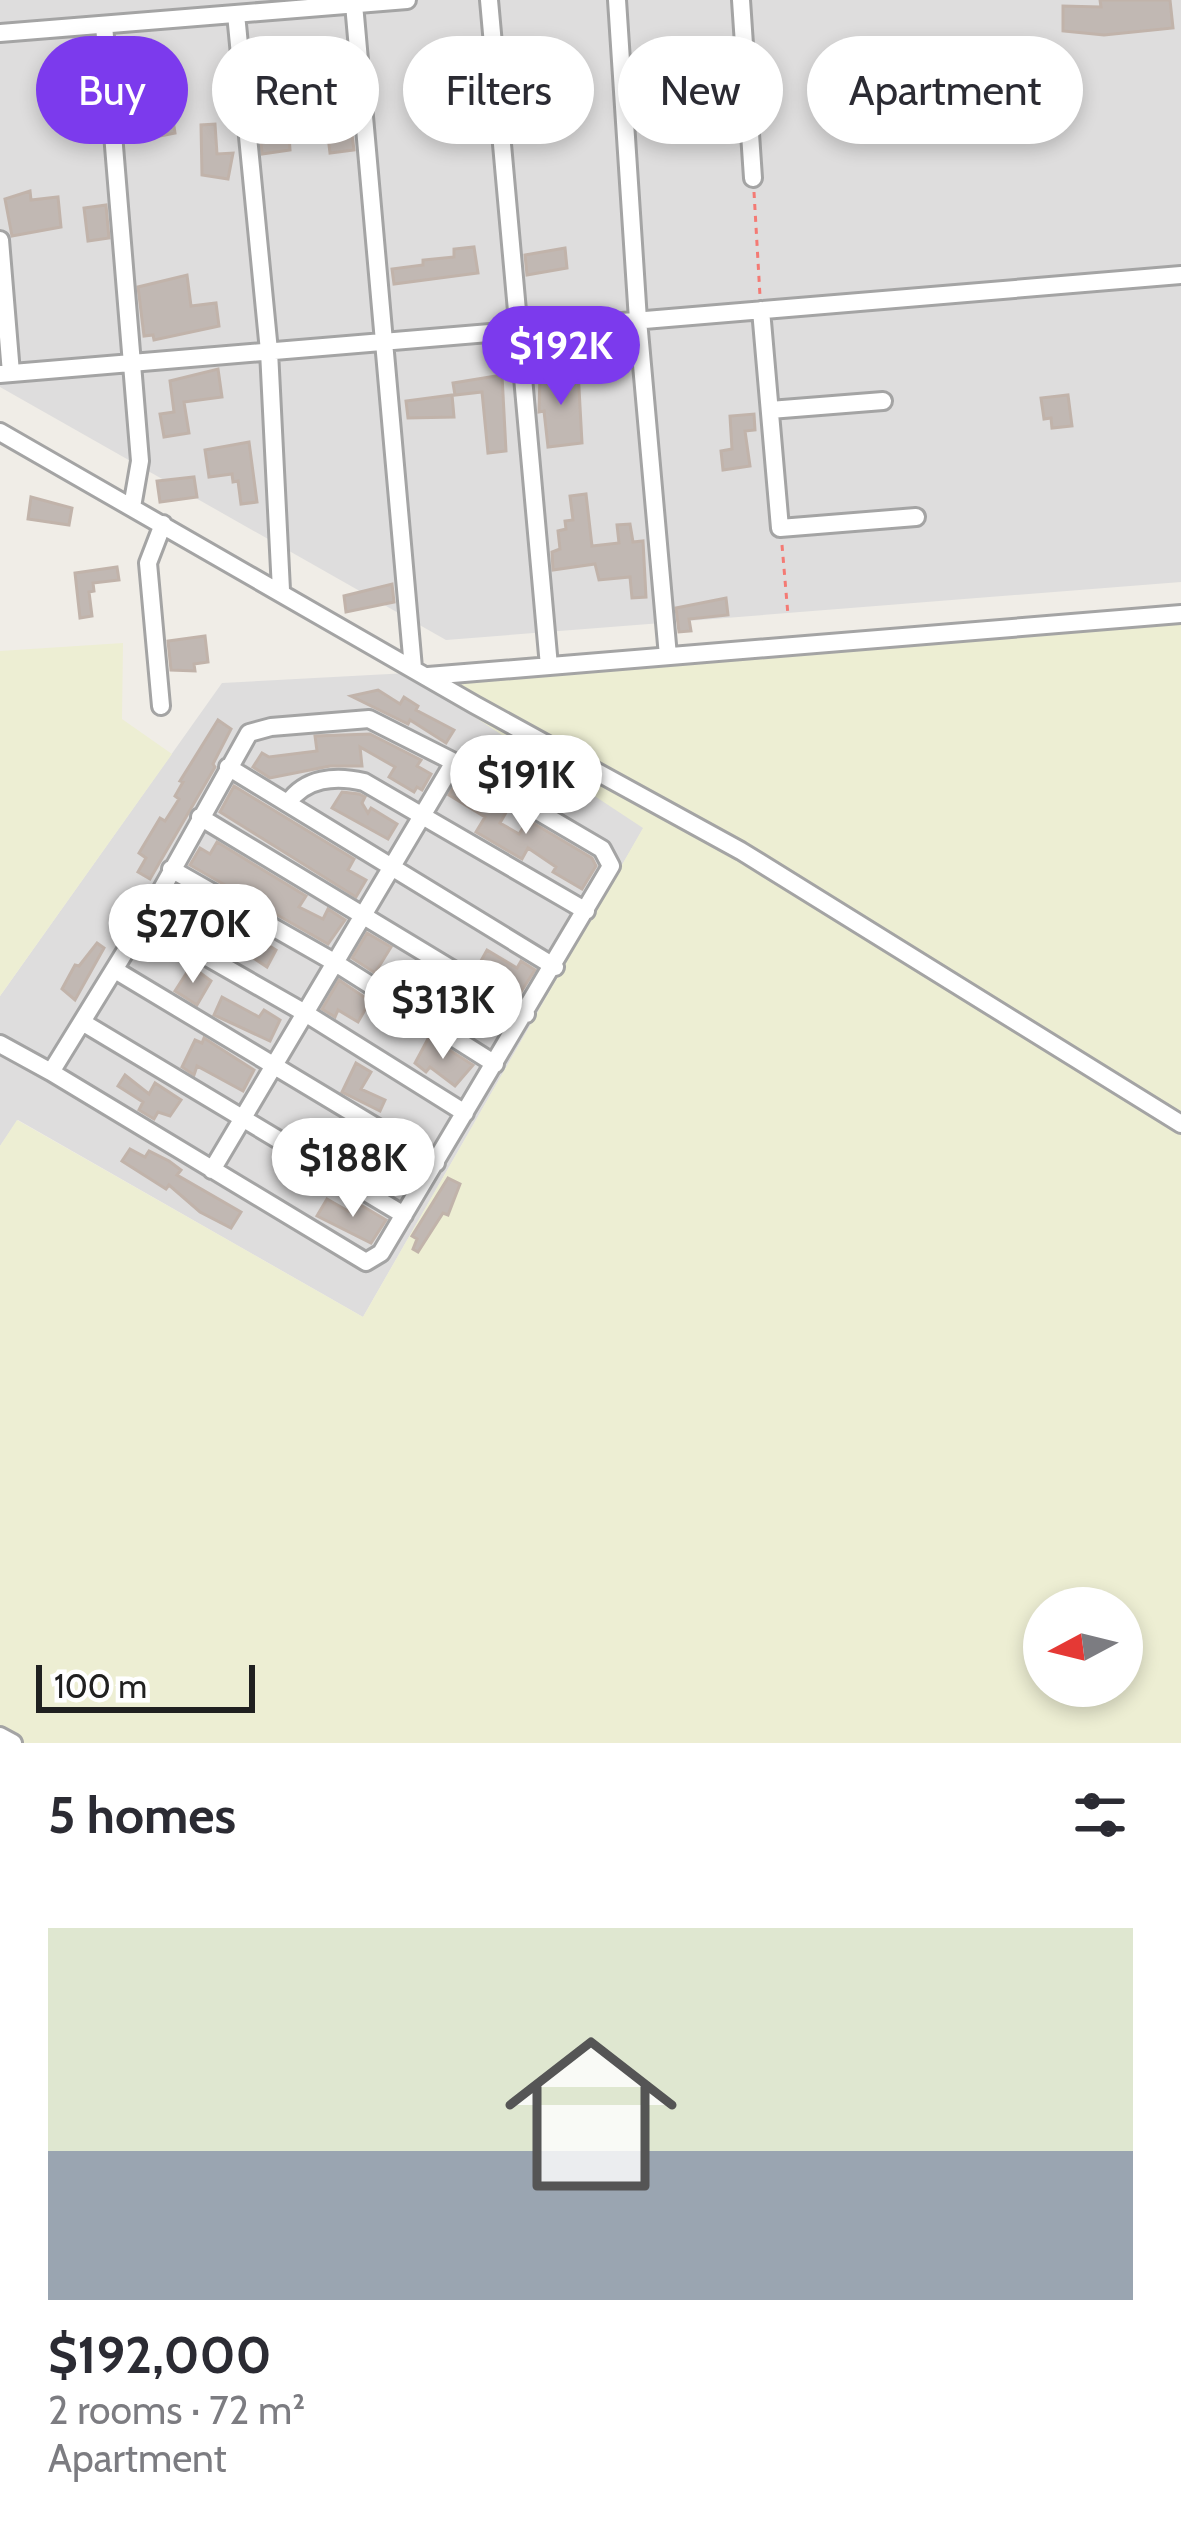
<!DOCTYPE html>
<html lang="en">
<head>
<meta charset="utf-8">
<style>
  body { margin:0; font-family:Cabin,sans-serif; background:#f7f7f7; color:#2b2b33; height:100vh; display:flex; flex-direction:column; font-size:45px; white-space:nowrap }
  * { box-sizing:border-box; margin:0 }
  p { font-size:39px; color:#7c7c81 }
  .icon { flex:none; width:66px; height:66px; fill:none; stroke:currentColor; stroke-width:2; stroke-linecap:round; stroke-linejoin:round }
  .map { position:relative; height:1743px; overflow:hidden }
  .side { display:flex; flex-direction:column; background:#fff; flex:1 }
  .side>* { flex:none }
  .banner { position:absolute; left:36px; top:36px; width:1110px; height:108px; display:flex; gap:24px }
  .needle { width:78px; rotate:263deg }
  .buttons { position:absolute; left:1023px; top:1587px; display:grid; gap:24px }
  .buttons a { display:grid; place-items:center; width:120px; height:120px; border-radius:50%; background:#fff; box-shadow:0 6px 18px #0003; font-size:60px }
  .scale { position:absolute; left:36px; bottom:30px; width:219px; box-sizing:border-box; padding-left:12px; border:6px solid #202020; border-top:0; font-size:33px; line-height:42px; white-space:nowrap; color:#202020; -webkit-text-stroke:9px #fff; paint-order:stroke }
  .price { position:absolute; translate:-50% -102px; padding:0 27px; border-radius:42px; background:#fff; color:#222; font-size:39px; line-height:78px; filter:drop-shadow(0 3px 6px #0008) }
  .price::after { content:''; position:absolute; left:50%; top:72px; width:36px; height:27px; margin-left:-18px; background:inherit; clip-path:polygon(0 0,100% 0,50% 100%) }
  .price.active { background:#7c3aed; color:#fff }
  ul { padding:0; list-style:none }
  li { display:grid; align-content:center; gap:24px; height:636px; padding:0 48px }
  li span { display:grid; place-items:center; height:372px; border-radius:0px; color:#555 }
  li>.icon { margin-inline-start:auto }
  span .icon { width:216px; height:216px; fill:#fffc; stroke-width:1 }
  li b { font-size:51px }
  h2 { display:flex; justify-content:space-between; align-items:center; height:144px; padding:0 48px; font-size:51px }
  .tag { padding:0 42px; border-radius:54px; background:#fff; box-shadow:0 6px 18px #0003; font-size:42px; line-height:108px }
  .tag.active { background:#7c3aed; color:#fff }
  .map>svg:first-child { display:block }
  .residential { fill:#dedddd }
  .farmland { fill:#edeed3; fill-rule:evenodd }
  .building { fill:#c1b8b3; stroke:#c1b3aa; stroke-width:3 }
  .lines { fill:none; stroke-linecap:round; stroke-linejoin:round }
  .street-casing { stroke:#a4a4a4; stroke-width:22 }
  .path { stroke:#f47a74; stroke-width:3; stroke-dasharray:6 6; stroke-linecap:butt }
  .street { stroke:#fff; stroke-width:16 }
</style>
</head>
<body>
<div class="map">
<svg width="1181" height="1743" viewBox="0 0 1181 1743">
  <rect width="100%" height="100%" fill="#f0ede7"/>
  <path class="residential" d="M0 0H1181V582L446 640 0 387Z
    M408 673 644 827 363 1317 18 1120 0 1146V996L222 683Z"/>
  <path class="farmland" d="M1181 624V1743H0V1146L17 1120 363 1317 643 828 408 673ZM1044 1608H1122V1686H1044Z
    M123 643 122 719 172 754 0 996V651Z"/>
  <path class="building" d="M1100 0H1170L1173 28 1104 35 1063 31V6L1101 7Z
    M92 38 97 96 70 99 71 107 56 109 54 87 63 86 60 51 83 48 82 39Z
    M584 68 586 83 576 85 579 109 538 113 533 88 566 82 564 71Z
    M344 73 354 150 330 153 327 128 310 129 308 110 334 106 332 74Z
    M166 74 175 133 155 137 149 76Z
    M287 90 288 109 263 112 266 137 289 135 290 150 262 154 256 92Z
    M215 124 217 154 233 153 228 179 202 175 201 125Z
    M30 191 31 200 58 197 61 227 12 236 5 199Z
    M106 205 109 238 88 241 84 208Z
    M474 247 478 273 394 284 392 269 423 265V260L454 257V249Z
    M565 248 567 268 527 275 525 255Z
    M187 275 191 306 216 303 219 326 154 340 153 335 144 336 138 287Z
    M218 369 222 397 184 402 189 433 164 437 160 414 174 412 170 381Z
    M578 370 582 443 548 447 544 411 539 412 540 374Z
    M502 375 506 451 488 453 482 392 455 395 453 383Z
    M452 395 454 417 408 418 406 401Z
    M1068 395 1072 426 1052 428 1051 418 1044 419 1041 398Z
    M754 414 755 430 745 431 750 466 723 470 721 451 732 449 730 416Z
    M249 442 257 502 241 504 238 481 233 482 232 474 209 477 205 450Z
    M194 477 197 497 160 502 157 481Z
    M586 494 592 546 619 543 617 525 630 524 633 542 643 541 646 597 632 598 630 577 599 580 595 564 553 570 552 552 560 549 558 531 566 529 565 521 573 520 570 496Z
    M31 497 72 508 69 525 28 519Z
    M117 567 119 580 93 583 94 591 89 592 92 616 80 618 75 573Z
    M392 584 394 602 346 612 344 596Z
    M726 598 728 615 689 619 691 631 679 632 676 608Z
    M205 636 208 662 194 664 195 671 171 670 168 641Z
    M378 690 400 704 404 697 418 706 416 710 454 730 446 743 410 720 408 724 351 696Z
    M218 720 231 729 213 764 215 767 150 879 138 872 146 858 139 853 160 818 165 821 179 799 175 796 183 782 180 781Z
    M370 734 421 760 417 766 431 774 422 790 417 787 414 792 389 777 395 767 360 747 362 766H330L270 778 253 767 262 753 269 757 317 751 315 736Z
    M458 779 508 809 500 823 519 834 528 820 592 858 596 866 582 889 553 872 556 867 528 848 522 859 476 832 485 817 449 795Z
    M234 786 354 859 348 870 366 880 356 897 220 812Z
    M342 792 359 794 365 797 362 803 368 813 371 808 397 824 388 839 332 808Z
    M217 842 306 896 299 907 323 919 328 909 345 920 328 944 190 865 200 848 210 854Z
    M227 920 276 950 267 967 246 953 250 946 229 936 223 944 214 936Z
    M367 933 391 947 375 973 352 958Z
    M97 943 104 948 75 1000 62 989 75 965 79 966Z
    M487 950 517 968 521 961 535 970 519 995 477 968Z
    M191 966 211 981 197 1005 175 991Z
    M410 974 436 986 440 977 452 984 439 1010 402 990Z
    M339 980 370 1001 358 1022 338 1010 335 1017 322 1009Z
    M222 997 259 1017 264 1010 280 1020 270 1041 214 1015Z
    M429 1037 473 1065 455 1086 430 1067 426 1072 415 1063Z
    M204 1038 254 1070 243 1091 197 1066 194 1075 182 1067 195 1040 202 1043Z
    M356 1063 371 1072 361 1089 385 1100 380 1111 342 1092Z
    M125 1075 149 1094 155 1083 181 1100 170 1116 158 1112 154 1119 139 1110 143 1102 118 1086Z
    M130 1149 145 1157 149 1151 169 1161 181 1170 177 1175 241 1212 231 1228 200 1212 169 1185 166 1189 122 1161Z
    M448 1178 460 1184 448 1215 443 1213 418 1252 413 1249 417 1239 412 1236Z
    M327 1199 348 1211 354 1201 386 1220 371 1243 317 1216Z"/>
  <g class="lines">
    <defs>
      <path id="street" d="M489 0 549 666
        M617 0 638 320 668 656
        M741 0 753 178
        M354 4 413 668
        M236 14 269 351 281 590
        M104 25 140 461 132 507
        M0 33 407 0
        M0 240 11 373
        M761 310 780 528 916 517
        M0 374 1181 275
        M770 410 883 401
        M0 432 475 705 741 851 1181 1124
        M428 676 1181 614
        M161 706 148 563 163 524
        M369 719 454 762 602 849 611 866 381 1253 366 1262 51 1072 144 921 249 733 271 727Z
        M228 767 555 967
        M288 803C305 778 335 775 364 782L586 911
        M200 817 526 1014
        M171 869 334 962 495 1064
        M144 921 305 1013 465 1113
        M115 970 436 1163
        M82 1022 404 1215
        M0 1044 51 1072
        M212 1170 454 762
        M0 1736 13 1743"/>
    </defs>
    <use href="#street" class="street-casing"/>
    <path class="path" d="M754 192 760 296
      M782 545 788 615"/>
    <use href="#street" class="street"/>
  </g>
</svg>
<div class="buttons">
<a><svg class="needle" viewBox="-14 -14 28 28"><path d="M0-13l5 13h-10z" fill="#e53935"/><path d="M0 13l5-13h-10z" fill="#7c7c81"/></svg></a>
</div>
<div class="scale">100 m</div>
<b class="price active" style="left:561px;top:408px">$192K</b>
<b class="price" style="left:526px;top:837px">$191K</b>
<b class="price" style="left:193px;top:986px">$270K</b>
<b class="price" style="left:443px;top:1062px">$313K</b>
<b class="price" style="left:353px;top:1220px">$188K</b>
<div class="banner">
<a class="tag active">Buy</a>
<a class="tag">Rent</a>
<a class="tag">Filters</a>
<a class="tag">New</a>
<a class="tag">Apartment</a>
</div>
</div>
<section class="side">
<h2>5 homes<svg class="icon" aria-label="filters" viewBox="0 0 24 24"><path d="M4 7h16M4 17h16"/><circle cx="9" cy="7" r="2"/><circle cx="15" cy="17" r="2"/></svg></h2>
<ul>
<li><span style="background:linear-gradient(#dfe7d0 60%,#9aa5b1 0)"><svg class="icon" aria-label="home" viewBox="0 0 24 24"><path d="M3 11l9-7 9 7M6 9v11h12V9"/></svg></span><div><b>$192,000</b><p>2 rooms · 72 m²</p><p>Apartment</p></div></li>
</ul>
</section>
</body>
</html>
